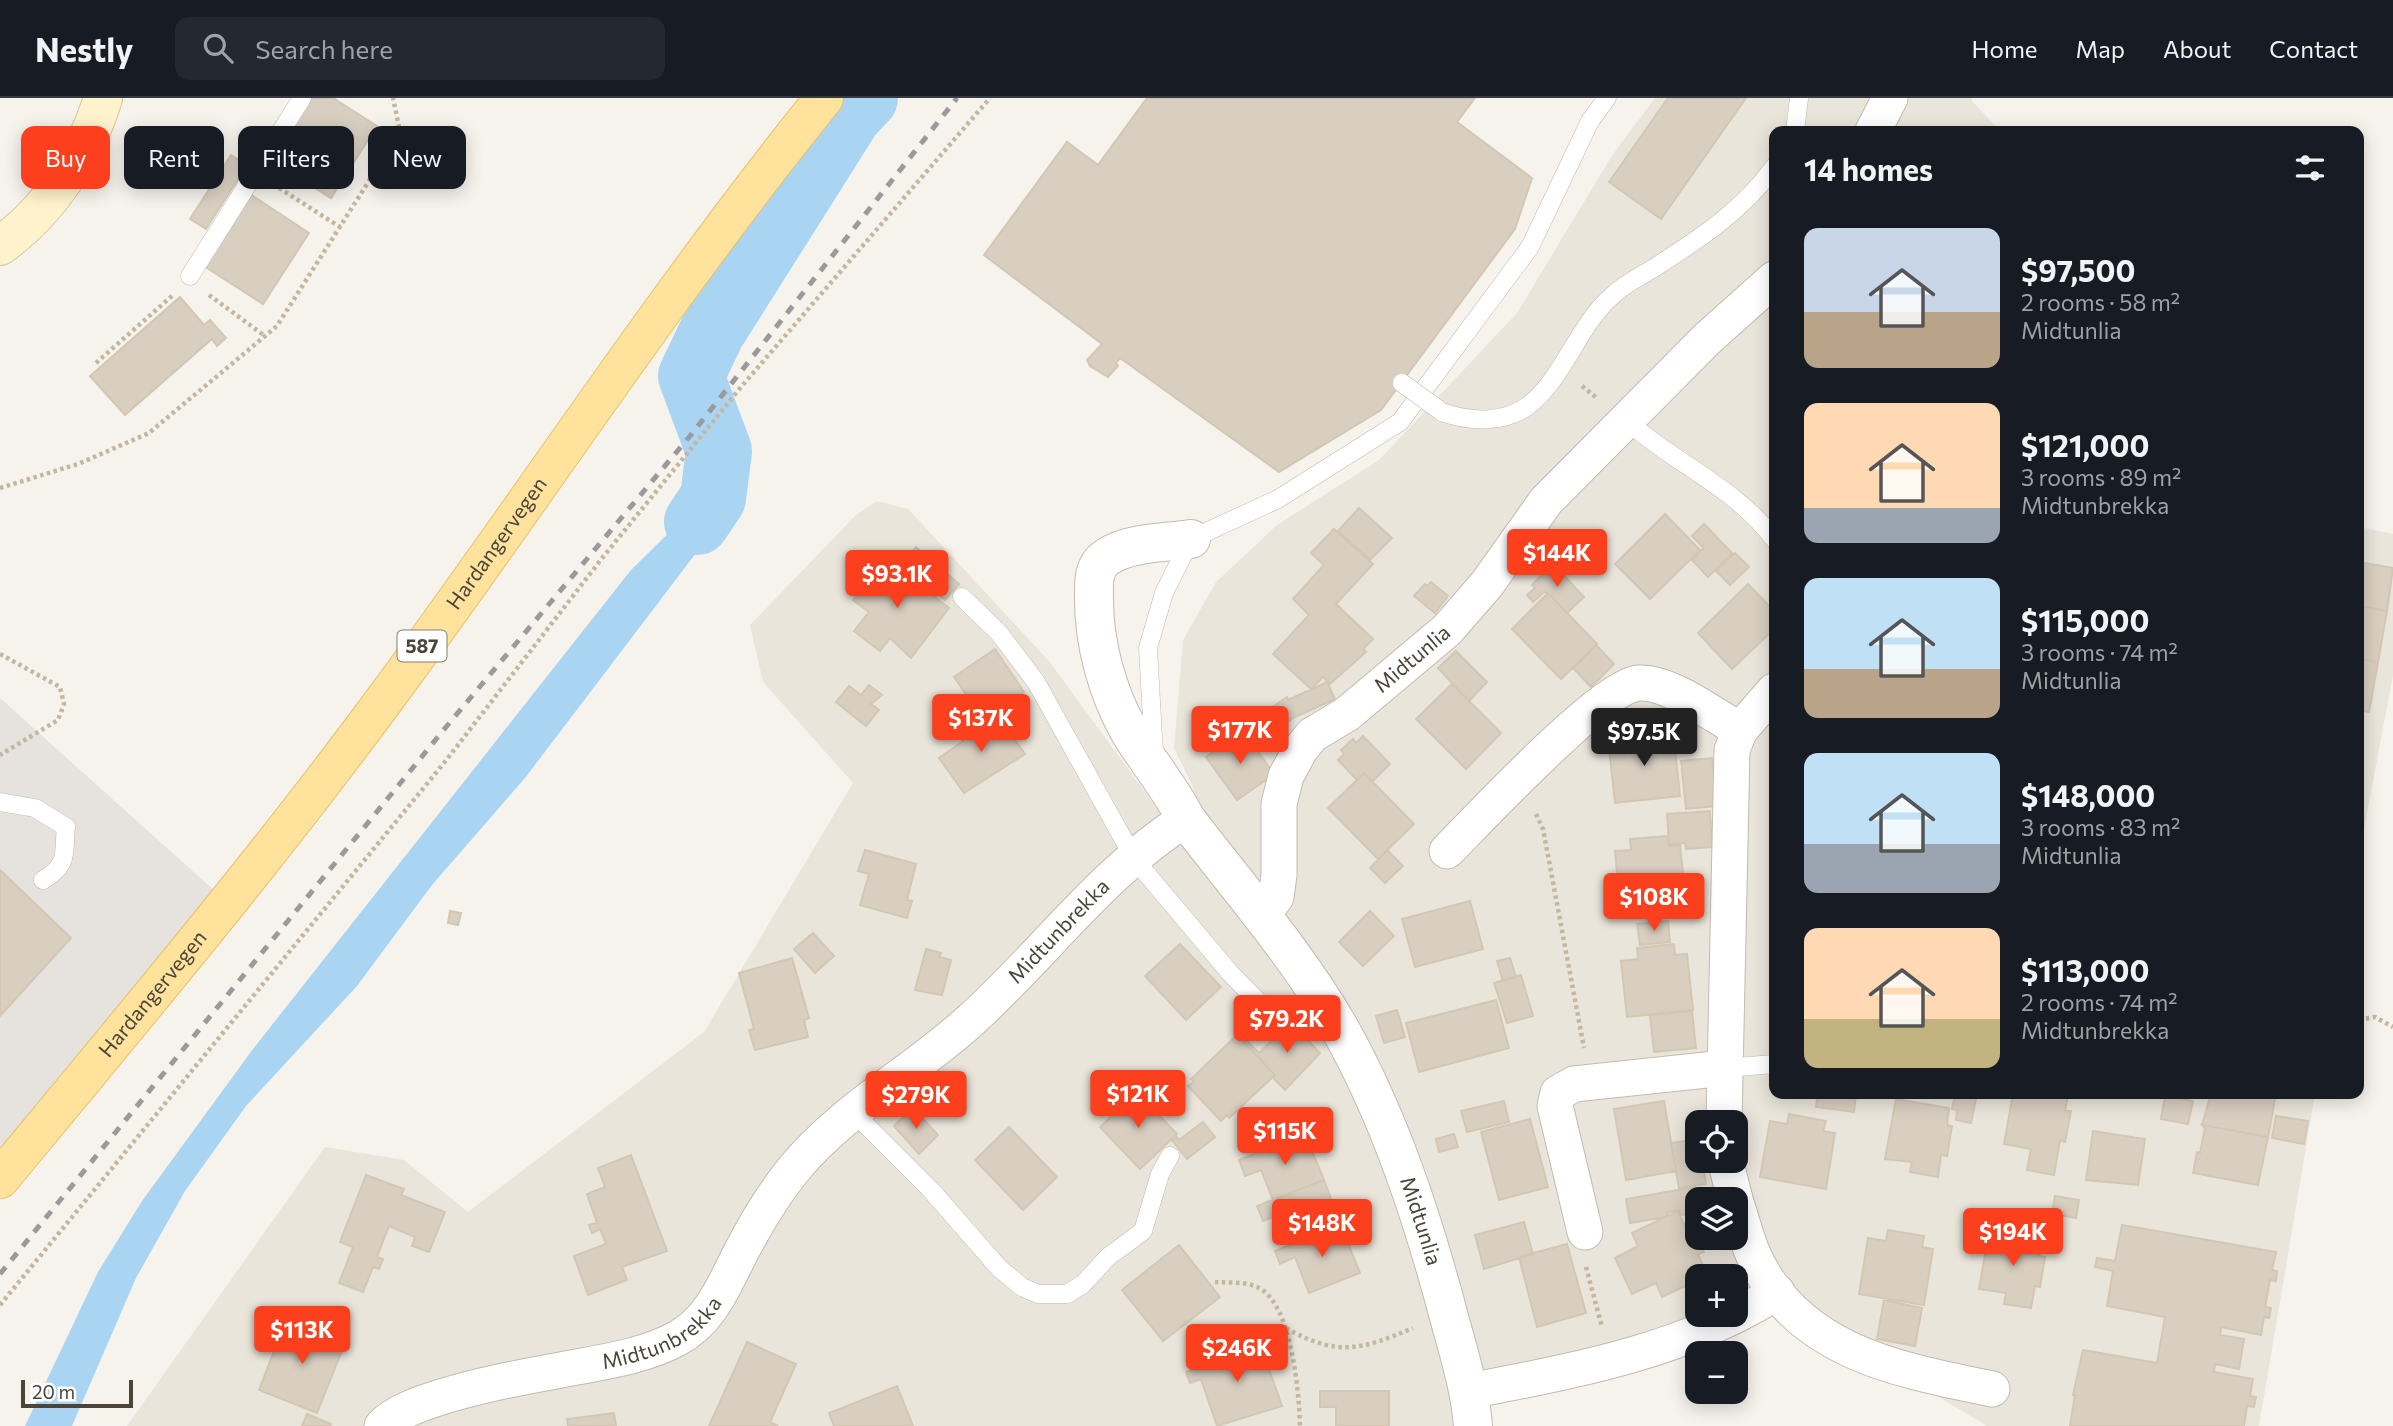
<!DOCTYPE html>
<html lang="en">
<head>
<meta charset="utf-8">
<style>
  body { margin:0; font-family:Commissioner,sans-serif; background:#242831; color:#f1f3f6; height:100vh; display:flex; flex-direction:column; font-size:26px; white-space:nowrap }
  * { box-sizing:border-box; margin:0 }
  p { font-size:23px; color:#9ea1a6 }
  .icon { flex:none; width:38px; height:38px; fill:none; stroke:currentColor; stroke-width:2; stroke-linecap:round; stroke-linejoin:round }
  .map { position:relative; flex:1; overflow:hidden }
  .details { position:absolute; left:1769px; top:28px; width:595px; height:973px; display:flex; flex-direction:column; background:#171b24; border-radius:14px; box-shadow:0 4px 18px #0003 }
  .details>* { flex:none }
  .banner { position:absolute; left:21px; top:28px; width:665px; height:63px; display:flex; gap:14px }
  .fabs { position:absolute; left:1685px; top:1012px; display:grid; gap:14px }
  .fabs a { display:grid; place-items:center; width:63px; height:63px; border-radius:14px; background:#171b24; box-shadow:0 4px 18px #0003; font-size:35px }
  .scale { position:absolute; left:21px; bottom:18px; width:112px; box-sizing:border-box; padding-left:7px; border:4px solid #4b4439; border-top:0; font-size:19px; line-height:24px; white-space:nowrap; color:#4b4439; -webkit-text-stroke:5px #fff; paint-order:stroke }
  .price { position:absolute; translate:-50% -60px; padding:0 16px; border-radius:7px; background:#fc3f1d; color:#fff; font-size:23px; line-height:46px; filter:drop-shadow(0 2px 4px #0008) }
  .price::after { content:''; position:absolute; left:50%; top:42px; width:21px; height:16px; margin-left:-10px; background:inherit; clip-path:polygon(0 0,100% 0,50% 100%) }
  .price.on { background:#222; color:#fff }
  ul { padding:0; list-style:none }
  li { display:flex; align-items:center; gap:21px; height:175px; padding:0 35px }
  li span { display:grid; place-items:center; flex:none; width:196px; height:140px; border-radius:14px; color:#555 }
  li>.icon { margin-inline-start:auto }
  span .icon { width:84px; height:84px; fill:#fffc; stroke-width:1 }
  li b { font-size:30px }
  h2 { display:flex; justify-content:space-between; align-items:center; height:84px; padding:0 35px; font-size:30px }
  .pill { padding:0 24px; border-radius:14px; background:#171b24; box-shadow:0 4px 18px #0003; font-size:24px; line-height:63px }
  .pill.on { background:#fc3f1d; color:#fff }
  header { display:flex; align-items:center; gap:42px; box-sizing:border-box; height:98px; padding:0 35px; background:#171b24; border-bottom:2px solid #363941 }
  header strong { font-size:33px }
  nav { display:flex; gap:38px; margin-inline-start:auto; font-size:24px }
  .search { width:490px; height:63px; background:#242831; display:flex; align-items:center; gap:18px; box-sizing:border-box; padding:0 24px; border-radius:14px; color:#9ea1a6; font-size:26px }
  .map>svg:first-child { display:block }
  .residential { fill:#eae5da; fill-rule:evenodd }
  .industrial { fill:#e6e2dd }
  .water { fill:#a9d4f2 }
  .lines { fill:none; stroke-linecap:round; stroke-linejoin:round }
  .river { stroke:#a9d4f2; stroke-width:66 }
  .building { fill:#d8cfc1; stroke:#d3c7b4; stroke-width:2 }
  .service-casing { stroke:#c2bbae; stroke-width:19 }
  .minor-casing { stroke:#c2bbae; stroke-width:37 }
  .tertiary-casing { stroke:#c2bbae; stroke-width:40 }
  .secondary-casing { stroke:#d6c79b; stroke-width:40 }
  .primary-casing { stroke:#e6c16a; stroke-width:40 }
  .path { stroke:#c4b79f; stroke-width:4.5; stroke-dasharray:3.5 3.5; stroke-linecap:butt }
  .service { stroke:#fff; stroke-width:18 }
  .minor { stroke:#fff; stroke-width:35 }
  .tertiary { stroke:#fff; stroke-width:38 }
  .secondary { stroke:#fff3cd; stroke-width:38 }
  .primary { stroke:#ffe39c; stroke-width:38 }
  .rail { stroke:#9a9a9a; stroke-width:5; stroke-dasharray:9 9; stroke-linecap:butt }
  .service-bridge-casing { stroke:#c2bbae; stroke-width:19; stroke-linecap:butt }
  .service-bridge { stroke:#fff; stroke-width:18 }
  .labels { text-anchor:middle; stroke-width:5; stroke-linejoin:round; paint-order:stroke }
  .shield { fill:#fff; stroke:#817c74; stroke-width:2 }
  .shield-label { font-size:19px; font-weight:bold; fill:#4b4439 }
  .street-label { font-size:21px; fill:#4b4439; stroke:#fff }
</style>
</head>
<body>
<header>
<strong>Nestly</strong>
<div class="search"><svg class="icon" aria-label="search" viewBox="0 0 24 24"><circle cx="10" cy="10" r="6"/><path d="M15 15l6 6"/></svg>Search here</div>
<nav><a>Home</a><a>Map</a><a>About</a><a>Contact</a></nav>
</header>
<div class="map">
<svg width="2393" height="1328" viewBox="0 0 2393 1328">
  <rect width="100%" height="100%" fill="#f6f3ec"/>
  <path class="residential" d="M1655 0H1973L1971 2 2000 33H1774V996H2315L2259 1328H1987L1765 1194 1736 1209V1178H1698V1216H1723L1456 1302 1462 1328H127L325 1049 404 1062 468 1114 704 934 853 685 763 584 750 527 856 417 877 403 908 411 1049 563 1161 716 1194 691 1174 650 1183 542 1216 484 1277 427 1379 362 1517 215 1613 56ZM1698 1024H1736V1062H1698ZM1698 1101H1736V1139H1698Z
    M2359 429 2393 436V577L2359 758Z"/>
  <path class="industrial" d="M0 600 217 795 0 1056Z"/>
  <path class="water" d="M725 327 737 388 712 434 525 680 432 787 357 888 246 1008 185 1093 136 1180 72 1328H25L98 1174 142 1103 253 951 631 472 686 418 703 385 704 352Z"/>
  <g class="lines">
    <path class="river" d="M697 424 713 400 719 353 691 278 712 234 849 17 865 0"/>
  </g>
  <path class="building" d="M311 0H333L377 28 331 100 271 62Z
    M1147 0H1475L1457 24 1532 80 1515 131 1381 312 1279 374 1120 260 1116 265 1118 268 1108 279 1090 268 1087 262 1102 246 984 157 1067 44 1098 67Z
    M1668 0H1746L1661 121 1609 84Z
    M231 57 247 67 206 131 190 121Z
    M250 96 309 135 263 206 204 168Z
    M180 199 204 227 210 222 226 240 217 248 212 241 125 317 90 278Z
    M1359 410 1392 440 1370 462 1338 433Z
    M1665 416 1700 452 1650 501 1615 466Z
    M1704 426 1732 455 1708 479 1692 462 1704 450 1692 438Z
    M1334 431 1373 466 1336 506 1373 541 1363 551 1366 554 1330 586 1323 579 1311 591 1273 556 1309 517 1293 501 1324 467 1311 455Z
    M916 449 959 486 945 502 902 466Z
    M1735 455 1749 469 1730 487 1716 473Z
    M886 461 949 510 911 560 890 540 880 553 854 533 869 514 853 502Z
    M2359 464 2393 470 2387 513 2359 508Z
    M1553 466 1584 499 1567 515 1548 495 1544 494 1533 504 1527 497 1535 490 1532 487Z
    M1431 484 1448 498 1435 515 1414 498 1425 486 1428 488Z
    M1748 486 1774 513V531L1732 571 1698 535Z
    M1548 495 1597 546 1561 581 1512 531Z
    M2359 508 2387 513 2378 564 2359 561Z
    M1596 547 1614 566 1591 589 1573 570Z
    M995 551 1024 594 984 622 954 579Z
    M1456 553 1487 584 1469 603 1438 570Z
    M2359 561 2378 564 2369 614 2359 612Z
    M1327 584 1335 601 1295 619 1260 642 1249 626 1287 599 1288 602Z
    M1452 586 1501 635 1466 671 1416 621Z
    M869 587 882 597 871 606 879 612 866 628 836 604 849 588 861 597Z
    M998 618 1025 656 964 695 939 660 963 643 959 637 971 629 975 635Z
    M1662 632 1663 643 1674 642 1680 698 1615 705 1609 649 1627 647 1625 636Z
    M1243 633 1274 676 1237 702 1206 659Z
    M1363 638 1390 666 1372 684 1364 675 1357 682 1338 662 1344 656 1341 652 1353 641 1356 645Z
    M1712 660 1717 708 1686 711 1681 663Z
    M1364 675 1414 726 1378 761 1328 710Z
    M1710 713 1712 749 1686 751 1685 745 1669 746 1667 716Z
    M1770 726H1774V766H1770Z
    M1668 738 1669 748 1680 747 1686 804 1620 810 1615 753 1631 752 1630 741Z
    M865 752 916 766 907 802 912 803 907 820 860 807 869 776 858 773Z
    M1387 752 1403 768 1385 785 1370 770Z
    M0 772 71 840 0 918Z
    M1470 803 1483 851 1415 869 1402 821Z
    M450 813 461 815 458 827 448 825Z
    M1370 813 1394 838 1363 868 1339 844Z
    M1668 823 1670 844 1640 847 1637 826Z
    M813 835 834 858 815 875 794 851Z
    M1180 846 1221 889 1186 922 1145 878Z
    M1674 846 1675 857 1687 856 1693 912 1627 919 1621 863 1638 861 1637 850Z
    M926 851 941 855 939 859 951 862 942 897 915 892Z
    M792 860 809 920 804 922 808 939 755 952 749 932 754 931 739 875Z
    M1510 860 1516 879 1503 883 1497 863Z
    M1521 877 1533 918 1507 925 1494 885Z
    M1496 902 1509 950 1419 974 1406 925Z
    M1397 912 1405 939 1384 945 1376 918Z
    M1692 913 1696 950 1654 954 1650 917Z
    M1291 924 1320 955 1285 992 1272 979 1275 977 1239 939 1241 937 1259 955Z
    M1237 937 1275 977 1229 1020 1227 1017 1221 1023 1188 988 1194 983 1191 981Z
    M1137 994 1177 1036 1140 1071 1100 1029Z
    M1818 996H1856L1854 1014 1816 1009Z
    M1955 996H1977L1971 1025 1956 1022 1957 1012 1952 1011Z
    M2013 996 2068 997 2065 1013H2071L2065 1044 2060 1042 2054 1077 2027 1072 2031 1051 2004 1046Z
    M2211 996H2276L2268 1039 2202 1027Z
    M2283 996H2314L2308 1000Z
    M2165 998 2193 1003 2188 1026 2161 1021Z
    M1896 1001 1949 1010 1947 1027 1952 1028 1947 1058 1941 1057 1938 1079 1910 1074 1912 1064 1885 1061Z
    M1504 1003 1509 1024 1467 1034 1461 1013Z
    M1664 1003 1676 1073 1626 1082 1614 1011Z
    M913 1010 938 1037 919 1056 894 1028Z
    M1789 1016 1826 1023 1823 1033 1835 1035 1826 1091 1760 1079 1770 1023 1787 1026Z
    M2276 1018 2308 1023 2304 1046 2272 1040Z
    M1530 1021 1548 1089 1499 1102 1481 1034Z
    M1203 1024 1215 1039 1187 1061 1172 1042 1177 1039 1179 1042Z
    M2202 1027 2268 1039 2258 1087 2193 1075 2197 1054 2200 1055 2205 1030Z
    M1009 1029 1057 1079 1023 1112 975 1062Z
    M2093 1033 2145 1041 2138 1087 2086 1082Z
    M1305 1036 1324 1082 1273 1102 1261 1072 1245 1078 1239 1062Z
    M1454 1036 1458 1049 1439 1054 1436 1041Z
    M1698 1041V1062H1702L1706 1086 1679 1090 1671 1045Z
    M631 1057 667 1153 622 1169 627 1182 588 1197 574 1158 606 1146 600 1131 592 1135 589 1127 597 1125 587 1096 605 1089 598 1070Z
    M366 1077 404 1091 401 1097 445 1114 429 1154 412 1148 415 1139 389 1128 377 1159 383 1161 379 1171 373 1169 363 1194 339 1185 353 1149 340 1144Z
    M1324 1082 1341 1127 1290 1147 1278 1117 1263 1123 1257 1108Z
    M1695 1089 1698 1114 1681 1117 1680 1112 1669 1114 1665 1119 1630 1125 1626 1101Z
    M2055 1098 2079 1102 2076 1120 2052 1116Z
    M1678 1113 1688 1135 1694 1133 1704 1154 1698 1156 1707 1177 1698 1178V1182L1662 1199 1656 1185 1632 1196 1615 1160 1638 1148 1632 1135Z
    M1524 1124 1533 1156 1484 1171 1475 1137Z
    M1341 1127 1360 1175 1309 1195 1295 1159 1280 1166 1275 1153Z
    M2122 1127 2276 1154 2272 1172 2277 1173 2276 1183 2270 1182 2265 1209 2271 1210 2269 1220 2264 1219 2261 1237 2221 1229 2220 1237 2244 1241 2239 1271 2215 1266 2214 1274 2253 1281 2250 1298 2256 1299 2254 1309 2247 1308 2244 1328H2070L2075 1297H2073L2083 1252 2157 1265 2165 1219 2107 1208 2113 1173 2095 1169 2097 1160 2115 1163Z
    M1888 1132 1924 1138 1922 1149 1933 1151 1924 1207 1859 1196 1868 1140 1886 1143Z
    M1989 1133 2042 1142 2039 1158 2045 1159 2040 1189 2035 1188 2031 1210 2004 1206 2006 1195 1979 1191Z
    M1567 1146 1586 1215 1537 1229 1519 1159Z
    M1179 1147 1220 1199 1163 1243 1122 1192Z
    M1884 1202 1922 1210 1915 1248 1877 1241Z
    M286 1222 345 1245 317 1315 259 1292Z
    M1259 1243 1282 1308 1217 1328 1201 1281 1190 1285 1186 1274 1197 1270 1195 1266Z
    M747 1244 796 1266 770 1324 778 1328H709Z
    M897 1288 913 1328H834L829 1315Z
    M1320 1293H1389V1328H1336V1309H1320Z
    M614 1315 616 1328H568L567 1321Z
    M307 1316 331 1326 330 1328H302Z"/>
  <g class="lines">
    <defs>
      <path id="service" d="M1795 33 1799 0
        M190 178 302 0
        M1442 314C1470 324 1504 326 1529 307 1565 278 1578 227 1613 197 1626 185 1643 177 1657 168 1702 139 1743 112 1774 69
        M1627 323C1674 365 1736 390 1774 441
        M962 499 999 535 1036 584 1135 762 1231 876 1274 920
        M1154 657 1148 550 1164 495 1191 441 1278 401 1400 324 1530 149 1590 23 1607 0
        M0 704 35 710 66 729C63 754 70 766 43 782
        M1725 970 1774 966
        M853 1014 930 1091 999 1170 1022 1189 1038 1196H1067L1083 1186 1108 1159 1143 1133 1160 1076 1170 1058"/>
      <g id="minor">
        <path d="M1873 33 1890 0"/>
        <path d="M1447 753C1479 721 1602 588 1639 585 1669 583 1713 617 1740 632"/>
        <path id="s1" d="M1261 819 1276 799 1279 777V706L1286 678 1300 652 1312 637 1347 616 1447 532 1487 486 1546 403 1708 240 1774 181"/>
        <path d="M1724 1024 1732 652 1740 632 1774 593"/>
        <path d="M1725 1062 1735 1101"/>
        <path d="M1736 1105C1742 1122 1746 1140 1753 1156 1796 1254 1899 1272 1992 1291"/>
        <path d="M1585 1134 1555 1008 1558 995 1574 986 1725 970"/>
        <path d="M1470 1293C1577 1272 1684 1253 1777 1194"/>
        <path id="s2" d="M382 1328C396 1314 419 1306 438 1300 485 1285 534 1277 582 1268 615 1262 649 1256 678 1240 711 1222 724 1187 740 1156 755 1127 773 1097 793 1072 843 1011 914 974 971 922 1044 856 1103 773 1186 721"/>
      </g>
      <g id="tertiary">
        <path id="s3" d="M1191 441C1165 445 1129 444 1107 459 1092 469 1094 486 1094 502 1094 545 1107 593 1128 631 1146 662 1170 689 1186 721 1238 789 1297 856 1340 931 1390 1020 1423 1121 1449 1219 1459 1256 1470 1290 1473 1328"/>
      </g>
      <path id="secondary" d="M0 148C49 113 86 57 103 0"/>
      <g id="primary">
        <path id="s4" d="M0 1081C131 923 263 766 385 601 532 402 668 193 824 0"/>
      </g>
    </defs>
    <use href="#service" class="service-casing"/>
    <use href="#minor" class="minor-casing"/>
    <use href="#tertiary" class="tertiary-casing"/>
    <use href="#secondary" class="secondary-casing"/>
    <use href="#primary" class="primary-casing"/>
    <path class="path" d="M279 90 340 129
      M209 197 265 238
      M96 265 173 197
      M1582 288 1597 300
      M0 390 78 366 149 335 277 228 400 34 393 0
      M0 556 60 589 64 606 58 622 0 657
      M1536 716 1543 731 1584 950
      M2359 922 2375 919 2393 929
      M1586 1169 1602 1229
      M1215 1184C1229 1185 1246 1183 1259 1190 1292 1207 1299 1294 1300 1328
      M0 1207 444 665 603 459 741 289 990 0
      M1286 1230C1337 1259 1361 1252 1413 1230"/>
    <use href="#service" class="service"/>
    <use href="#minor" class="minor"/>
    <use href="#tertiary" class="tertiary"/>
    <use href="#secondary" class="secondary"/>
    <use href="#primary" class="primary"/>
    <path class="rail" d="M0 1176 446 629 690 338 957 0"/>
    <defs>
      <path id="service-bridge" d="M1402 285 1442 314"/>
    </defs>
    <use href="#service-bridge" class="service-bridge-casing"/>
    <use href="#service-bridge" class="service-bridge"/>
  </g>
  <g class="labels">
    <rect class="shield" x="397.5" y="532.5" width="49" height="31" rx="5"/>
    <g class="shield-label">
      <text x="422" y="555">587</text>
    </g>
    <g class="street-label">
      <text dy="7" stroke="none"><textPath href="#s4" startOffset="807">Hardangervegen</textPath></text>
      <text dy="7" stroke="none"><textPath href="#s1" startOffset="322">Midtunlia</textPath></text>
      <text dy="7" stroke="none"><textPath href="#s2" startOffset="875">Midtunbrekka</textPath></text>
      <text dy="7" stroke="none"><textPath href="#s4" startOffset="240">Hardangervegen</textPath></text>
      <text dy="7" stroke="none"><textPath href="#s3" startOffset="845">Midtunlia</textPath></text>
      <text dy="7" stroke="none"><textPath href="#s2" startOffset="299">Midtunbrekka</textPath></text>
    </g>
  </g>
</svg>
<div class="fabs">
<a><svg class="icon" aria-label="locate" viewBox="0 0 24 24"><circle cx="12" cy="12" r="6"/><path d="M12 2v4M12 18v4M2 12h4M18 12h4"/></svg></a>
<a><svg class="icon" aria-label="layers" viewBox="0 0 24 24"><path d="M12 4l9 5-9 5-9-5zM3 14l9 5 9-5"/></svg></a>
<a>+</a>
<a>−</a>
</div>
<div class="scale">20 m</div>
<b class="price" style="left:1557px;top:491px">$144K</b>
<b class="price" style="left:897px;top:512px">$93.1K</b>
<b class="price" style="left:981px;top:656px">$137K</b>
<b class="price" style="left:1240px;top:668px">$177K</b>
<b class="price on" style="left:1644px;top:670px">$97.5K</b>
<b class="price" style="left:1654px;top:835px">$108K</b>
<b class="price" style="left:1287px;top:957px">$79.2K</b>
<b class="price" style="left:1138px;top:1032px">$121K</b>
<b class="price" style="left:916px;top:1033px">$279K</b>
<b class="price" style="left:1285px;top:1069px">$115K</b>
<b class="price" style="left:1322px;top:1161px">$148K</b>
<b class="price" style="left:2013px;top:1170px">$194K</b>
<b class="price" style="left:302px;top:1268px">$113K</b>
<b class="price" style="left:1237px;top:1286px">$246K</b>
<div class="banner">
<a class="pill on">Buy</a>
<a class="pill">Rent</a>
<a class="pill">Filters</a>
<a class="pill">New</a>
</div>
<section class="details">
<h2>14 homes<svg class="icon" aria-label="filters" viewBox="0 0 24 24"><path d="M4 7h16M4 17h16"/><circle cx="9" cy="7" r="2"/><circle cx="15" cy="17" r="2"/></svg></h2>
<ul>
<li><span style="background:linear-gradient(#c9d6e8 60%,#b9a48a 0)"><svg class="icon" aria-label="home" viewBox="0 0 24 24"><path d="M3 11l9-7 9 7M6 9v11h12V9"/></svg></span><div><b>$97,500</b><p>2 rooms · 58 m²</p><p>Midtunlia</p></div></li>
<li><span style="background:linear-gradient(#ffd9b3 75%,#9aa5b1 0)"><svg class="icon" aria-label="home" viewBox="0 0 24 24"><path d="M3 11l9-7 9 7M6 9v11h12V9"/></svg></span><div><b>$121,000</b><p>3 rooms · 89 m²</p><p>Midtunbrekka</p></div></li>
<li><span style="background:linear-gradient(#bfe0f5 65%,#b9a48a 0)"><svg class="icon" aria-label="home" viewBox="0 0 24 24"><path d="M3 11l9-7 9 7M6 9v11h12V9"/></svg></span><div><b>$115,000</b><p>3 rooms · 74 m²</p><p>Midtunlia</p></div></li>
<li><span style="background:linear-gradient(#bfe0f5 65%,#9aa5b1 0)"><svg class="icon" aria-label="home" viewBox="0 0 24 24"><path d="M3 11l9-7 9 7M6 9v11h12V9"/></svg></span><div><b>$148,000</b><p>3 rooms · 83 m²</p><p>Midtunlia</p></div></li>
<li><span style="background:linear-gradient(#ffd9b3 65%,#c2b280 0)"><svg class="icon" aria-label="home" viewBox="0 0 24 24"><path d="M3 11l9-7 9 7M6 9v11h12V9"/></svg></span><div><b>$113,000</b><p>2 rooms · 74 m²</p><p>Midtunbrekka</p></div></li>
</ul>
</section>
</div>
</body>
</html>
